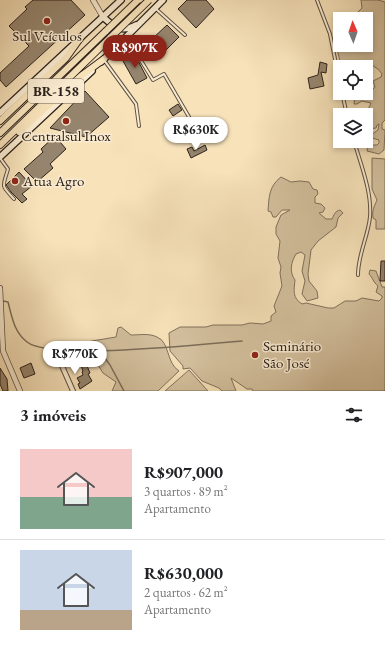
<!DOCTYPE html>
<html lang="pt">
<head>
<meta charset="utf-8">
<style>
  body { margin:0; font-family:"EB Garamond",serif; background:#f2f2f2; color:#202124; height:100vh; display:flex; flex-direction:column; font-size:15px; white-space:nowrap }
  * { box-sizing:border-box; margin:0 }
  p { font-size:13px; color:#757577 }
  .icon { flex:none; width:22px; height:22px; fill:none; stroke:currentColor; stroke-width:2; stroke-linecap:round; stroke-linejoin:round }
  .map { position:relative; height:391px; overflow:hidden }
  .sheet { display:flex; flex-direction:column; background:#fff; flex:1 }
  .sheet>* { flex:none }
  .needle { width:26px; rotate:358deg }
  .controls { position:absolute; left:333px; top:12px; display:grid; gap:8px }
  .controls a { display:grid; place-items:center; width:40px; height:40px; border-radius:0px; background:#fff; box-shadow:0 2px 6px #0003; font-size:20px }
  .price { position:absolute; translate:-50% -34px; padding:0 9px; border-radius:14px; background:#fff; color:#222; font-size:13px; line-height:26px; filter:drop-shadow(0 1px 2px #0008) }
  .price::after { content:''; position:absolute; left:50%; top:24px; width:12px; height:9px; margin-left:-6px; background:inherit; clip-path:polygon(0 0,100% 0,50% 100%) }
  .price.current { background:#8f2418; color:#fff }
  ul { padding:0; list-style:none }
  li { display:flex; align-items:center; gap:12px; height:100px; padding:0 20px }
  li+li { border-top:1px solid #e0e0e0 }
  li span { display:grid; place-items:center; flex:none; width:112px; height:80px; border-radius:0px; color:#555 }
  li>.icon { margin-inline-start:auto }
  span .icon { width:48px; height:48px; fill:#fffc; stroke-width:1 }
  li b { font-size:17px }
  h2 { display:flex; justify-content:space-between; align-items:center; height:48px; padding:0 20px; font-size:17px }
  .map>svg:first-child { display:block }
  .green { fill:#d4c19f; stroke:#80715d }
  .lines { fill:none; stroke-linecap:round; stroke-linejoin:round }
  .stream { stroke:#7c6d5a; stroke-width:1.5 }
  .building { fill:#96856e; stroke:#2c211b }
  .service-casing { stroke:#5f5143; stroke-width:4 }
  .minor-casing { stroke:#5f5143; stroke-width:6 }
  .tertiary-casing { stroke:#5f5143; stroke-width:6 }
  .secondary-casing { stroke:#2c211b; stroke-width:8 }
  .trunk-casing { stroke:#2c211b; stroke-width:8 }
  .service { stroke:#faecd2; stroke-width:2 }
  .minor { stroke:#faecd2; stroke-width:4 }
  .tertiary { stroke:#faecd2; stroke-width:4.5 }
  .secondary { stroke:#faecd2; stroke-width:5.5 }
  .trunk { stroke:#f7e2ba; stroke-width:6 }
  .trunk-bridge-casing { stroke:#2c211b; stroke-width:8; stroke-linecap:butt }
  .trunk-bridge { stroke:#f7e2ba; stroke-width:6 }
  .poi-dot { fill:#8f2418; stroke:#faecd2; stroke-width:1.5 }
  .labels { text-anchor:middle; stroke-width:3; stroke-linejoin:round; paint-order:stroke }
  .shield { fill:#faecd2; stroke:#6a5e52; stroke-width:1 }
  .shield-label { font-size:14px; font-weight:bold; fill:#2c211b }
  .poi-label { font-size:15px; fill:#2c211b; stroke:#faecd2 }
</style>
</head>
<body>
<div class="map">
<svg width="385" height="391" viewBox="0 0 385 391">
  <rect width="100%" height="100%" fill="#f7e2ba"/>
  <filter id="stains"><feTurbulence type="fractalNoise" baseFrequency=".005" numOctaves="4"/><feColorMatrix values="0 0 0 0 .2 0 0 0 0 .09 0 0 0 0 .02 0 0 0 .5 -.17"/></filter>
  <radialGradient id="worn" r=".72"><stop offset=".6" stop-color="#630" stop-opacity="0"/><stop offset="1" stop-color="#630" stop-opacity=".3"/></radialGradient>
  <path class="green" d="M361 0H378L385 2V120L382 123V129L385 130 384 150 379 154 367 151 368 145H377L379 143V140L372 138 371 135 378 130 379 124 377 125 376 128 368 129 366 132V120H370L367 112 371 103 362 101 357 104H354L355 93C364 93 364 93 370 88L373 89 375 87 373 81 381 77 382 74 378 69 370 64C358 69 351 64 340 61L337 49C343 45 346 45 353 49L357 45H366V19H351L362 8Z
    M372 158 385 159V229H376V220L373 218C372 210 374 207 377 200L372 189Z
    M281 177 291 182 300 181 309 182 313 189 317 190 318 194 315 197V203L321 204 325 208 323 212 319 213 326 219H332C334 215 335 211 340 210L343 213 338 218 336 227 318 241 311 250 308 274 309 281 317 291 318 298 307 301 302 294 305 281 302 271 305 255 301 252 296 254C291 262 289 272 295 280 294 290 292 298 302 304L306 303 328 308H334L345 301H356L362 298 379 301 382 298V296L376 292 378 286C373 282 373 278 369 274L370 270 376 271 382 287H385V391H253L252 389H247L231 378 236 391H222L219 388 202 381 190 368 183 369V366L170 351 169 333 180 327H206L213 325H242L250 323 263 324 271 321V316L276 312 274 306 282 286 280 273 281 267 278 258 280 241 276 234V227L281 215 290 210H282L276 217H273L271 212 268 211C269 197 269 186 281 177Z
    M121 327 131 335C139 335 149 333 157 337 170 342 166 363 179 371L158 391H112L116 382 103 373 90 352 77 353 76 347 86 346V343L92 341 116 337 118 328Z
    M189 370 208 391H165Z"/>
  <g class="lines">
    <path class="stream" d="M3 301 8 302C12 317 14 332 27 342 51 361 205 344 242 341
      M99 350 110 365 124 391"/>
  </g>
  <path class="building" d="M33 0H71L85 15 6 87 0 80V73L29 46 9 26 27 9 25 7Z
    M187 0H206L214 9 196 28 178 9Z
    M167 25 179 37 163 53 151 40Z
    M135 55 147 78 136 84 123 61Z
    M320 62 327 64 326 73 321 72 324 86 310 89 308 78 318 75Z
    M85 91 109 117 86 137 50 128Z
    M178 104 182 110 173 116 169 110Z
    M55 136 66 149 50 164 53 168 37 182 24 169 43 152 41 149Z
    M205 145 207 150 191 158 187 149 192 147 194 151Z
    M19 172 32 186 22 194 27 199 22 203 11 192 6 185Z
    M381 261H385V281H380Z
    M85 361 90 373 88 374 92 381 80 389 78 384 80 383 77 378 83 375 82 372 83 371 80 363Z
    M31 363 35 374 24 378 20 368Z
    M0 368 7 379 8 391H3L0 384Z"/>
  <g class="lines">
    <defs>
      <path id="service" d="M317 0 330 34 340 84
        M155 8 185 35
        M127 38 153 80 164 74 203 141
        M104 60 136 104 139 126
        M342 93 347 115
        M354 141C361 165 372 192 370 217 368 237 358 254 358 275
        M0 158 8 169C3 187 0 184 14 199"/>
      <path id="minor" d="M62 366 73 391"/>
      <path id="tertiary" d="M93 0 103 17
        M0 288 3 351 20 391"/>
      <path id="secondary" d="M103 17C114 27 121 33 136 25
        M79 39 121 0
        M101 62 163 0
        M0 113 73 45
        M0 157 92 71"/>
      <path id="trunk" d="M0 121 66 58 81 37
        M19 132 81 76 104 59
        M0 133 106 31
        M0 145 111 37"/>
    </defs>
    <use href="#service" class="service-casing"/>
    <use href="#minor" class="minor-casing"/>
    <use href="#tertiary" class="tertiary-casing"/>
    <use href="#secondary" class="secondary-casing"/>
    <use href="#trunk" class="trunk-casing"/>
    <use href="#service" class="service"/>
    <use href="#minor" class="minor"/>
    <use href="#tertiary" class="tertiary"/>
    <use href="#secondary" class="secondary"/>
    <use href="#trunk" class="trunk"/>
    <defs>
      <path id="trunk-bridge" d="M106 31 138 0
        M111 37 149 0"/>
    </defs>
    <use href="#trunk-bridge" class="trunk-bridge-casing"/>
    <use href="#trunk-bridge" class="trunk-bridge"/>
  </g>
  <g class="poi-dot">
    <circle cx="47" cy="21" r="4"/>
    <circle cx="66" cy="121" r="4"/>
    <circle cx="15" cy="181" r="4"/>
    <circle cx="255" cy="355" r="4"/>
  </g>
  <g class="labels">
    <rect class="shield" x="28" y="79" width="56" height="24" rx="3"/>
    <g class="shield-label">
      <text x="56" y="96">BR-158</text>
    </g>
    <g class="poi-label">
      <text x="47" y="41">Sul Veículos</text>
      <text x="66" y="141">Centralsul Inox</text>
      <text x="23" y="186" text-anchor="start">Atua Agro</text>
      <text x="263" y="351" text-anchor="start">Seminário<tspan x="263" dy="17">São José</tspan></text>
    </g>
  </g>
  <rect width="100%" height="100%" filter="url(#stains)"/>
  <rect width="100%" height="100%" fill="url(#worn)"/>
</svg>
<div class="controls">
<a><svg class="needle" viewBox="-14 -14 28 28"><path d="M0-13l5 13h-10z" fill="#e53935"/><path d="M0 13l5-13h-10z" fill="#757577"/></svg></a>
<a><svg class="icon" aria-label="locate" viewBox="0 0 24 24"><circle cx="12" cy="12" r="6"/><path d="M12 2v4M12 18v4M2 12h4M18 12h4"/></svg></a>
<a><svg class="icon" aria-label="layers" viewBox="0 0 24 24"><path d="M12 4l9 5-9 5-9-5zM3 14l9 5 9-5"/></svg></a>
</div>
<b class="price current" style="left:135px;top:69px">R$907K</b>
<b class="price" style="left:196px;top:151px">R$630K</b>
<b class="price" style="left:75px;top:375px">R$770K</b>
</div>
<section class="sheet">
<h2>3 imóveis<svg class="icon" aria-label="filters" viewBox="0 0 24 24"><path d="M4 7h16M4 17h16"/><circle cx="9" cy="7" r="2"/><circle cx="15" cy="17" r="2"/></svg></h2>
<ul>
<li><span style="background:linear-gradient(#f6c9c9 60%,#7fa58c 0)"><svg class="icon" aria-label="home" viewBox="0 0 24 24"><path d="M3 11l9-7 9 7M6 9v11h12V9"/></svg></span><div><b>R$907,000</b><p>3 quartos · 89 m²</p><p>Apartamento</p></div></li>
<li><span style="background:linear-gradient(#c9d6e8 75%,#b9a48a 0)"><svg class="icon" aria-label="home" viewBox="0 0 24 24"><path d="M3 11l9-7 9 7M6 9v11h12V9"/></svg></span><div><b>R$630,000</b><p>2 quartos · 62 m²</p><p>Apartamento</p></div></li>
</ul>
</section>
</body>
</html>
